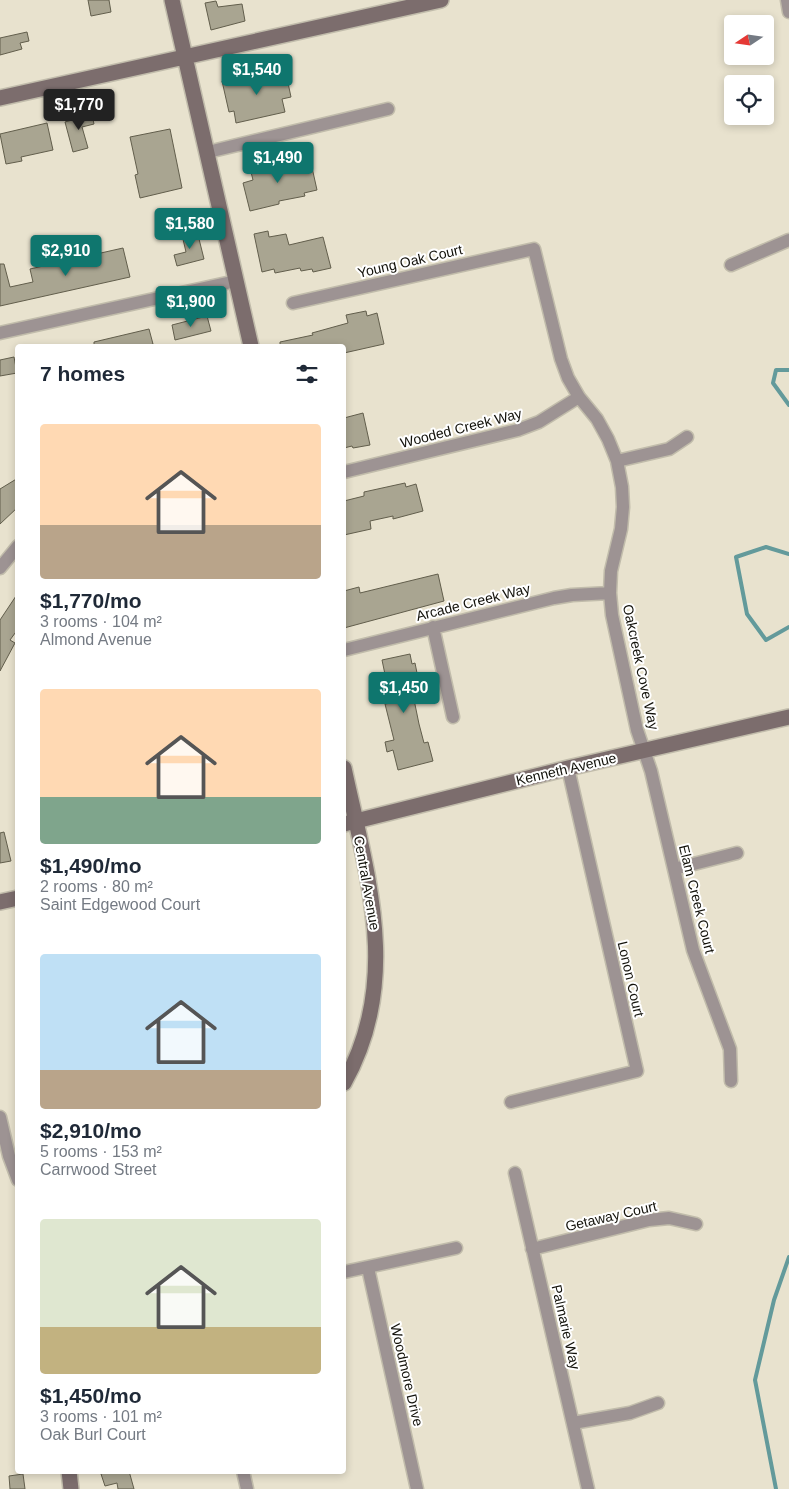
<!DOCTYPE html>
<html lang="en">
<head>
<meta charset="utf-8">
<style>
  body { margin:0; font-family:Helvetica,sans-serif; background:#f6f6f7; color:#1f2937; height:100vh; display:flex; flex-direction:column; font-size:19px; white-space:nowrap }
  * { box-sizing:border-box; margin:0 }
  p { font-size:16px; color:#747a83 }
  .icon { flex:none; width:28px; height:28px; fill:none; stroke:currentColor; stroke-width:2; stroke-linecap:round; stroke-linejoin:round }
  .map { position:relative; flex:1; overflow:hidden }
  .drawer { position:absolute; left:15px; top:344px; width:331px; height:1130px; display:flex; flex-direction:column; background:#fff; border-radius:5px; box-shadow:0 2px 8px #0003 }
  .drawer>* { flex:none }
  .needle { width:32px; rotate:257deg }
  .controls { position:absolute; left:724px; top:15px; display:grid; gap:10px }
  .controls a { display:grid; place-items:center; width:50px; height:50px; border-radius:5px; background:#fff; box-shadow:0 2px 8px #0003; font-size:25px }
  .price { position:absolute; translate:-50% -42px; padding:0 11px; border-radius:5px; background:#0f766e; color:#fff; font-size:16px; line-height:32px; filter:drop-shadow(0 1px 2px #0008) }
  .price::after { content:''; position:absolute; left:50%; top:30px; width:15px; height:11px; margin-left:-8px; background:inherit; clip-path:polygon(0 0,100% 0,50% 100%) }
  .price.on { background:#222; color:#fff }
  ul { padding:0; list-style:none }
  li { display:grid; align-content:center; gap:10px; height:265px; padding:0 25px }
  li span { display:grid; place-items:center; height:155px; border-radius:5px; color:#555 }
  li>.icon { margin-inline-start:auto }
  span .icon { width:90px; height:90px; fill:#fffc; stroke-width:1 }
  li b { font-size:21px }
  h2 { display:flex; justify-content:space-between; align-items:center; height:60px; padding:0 25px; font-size:21px }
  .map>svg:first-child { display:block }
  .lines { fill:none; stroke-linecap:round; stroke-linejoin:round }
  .stream { stroke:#639a9b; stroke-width:4 }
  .building { fill:#a9a591; stroke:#625e4c }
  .street-casing { stroke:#c1bcab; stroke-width:15 }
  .secondary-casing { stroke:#c1bcab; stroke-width:18 }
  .street { stroke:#9d9393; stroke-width:12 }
  .secondary { stroke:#7c6d6d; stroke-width:15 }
  .labels { text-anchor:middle; stroke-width:4; stroke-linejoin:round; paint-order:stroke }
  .street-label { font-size:14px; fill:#12110a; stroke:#fff }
</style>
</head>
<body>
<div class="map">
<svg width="789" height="1489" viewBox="0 0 789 1489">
  <rect width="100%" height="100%" fill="#e8e2ce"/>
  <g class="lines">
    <path class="stream" d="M789 370H776L773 383 789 405
      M789 554 766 547 736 557 747 614 766 640 789 627
      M776 1489 755 1380 774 1300 789 1257"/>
  </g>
  <path class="building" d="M88 0H109L111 12 91 16Z
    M216 1 218 7 242 4 245 21 211 30 205 3Z
    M27 32 29 41 20 43 22 49 0 55V38Z
    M285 69 291 97 282 99 285 112 236 123 234 111 229 112 222 81 234 78 235 82Z
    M91 111 94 124 82 127 88 148 73 152 65 122 79 118 78 114Z
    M47 123 53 150 21 157 22 161 6 164 0 134Z
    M170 129 182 188 140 198 135 175 138 174 130 137Z
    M294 160 295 166 311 163 317 190 304 193 305 196 279 201V204L250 211 243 183 253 180 250 168Z
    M197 231 204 259 177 266 174 255 186 252 182 235Z
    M268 231 269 237 286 234 289 245 323 237 331 268 313 272 312 269 301 271 300 268 275 273 274 269 262 272 254 234Z
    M123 248 130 277 0 306V264H4L10 287 33 282 30 269Z
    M366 311 367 316 377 313 384 344 344 353V346H280V342L313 335 312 333 348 323 346 315Z
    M207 316 211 331 175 340 172 325Z
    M149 329 153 344 146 346H94V342Z
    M14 357 17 373 0 376V360Z
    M363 413 370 445 353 448 352 446 344 448V418Z
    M18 478V507L0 524V489Z
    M405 483 406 487 416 484 423 511 393 519V516L370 521 371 529 344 535V501L364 496V492Z
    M438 574 444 601 344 628V591L359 587 360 593Z
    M18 593V629L10 640 15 643 0 671V620Z
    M410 654 412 664 415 663 419 683 411 685 419 724 424 743 428 742 433 761 398 770 393 750 387 752 385 742 394 740 385 704 391 703 382 660Z
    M4 832 11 861 0 863V833Z
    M111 1471H129L134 1489H118L117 1483 105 1486 101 1474Z
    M23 1474 25 1489H10L9 1476Z"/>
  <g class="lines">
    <defs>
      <path id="street" d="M787 0 789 12
        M208 152 388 109
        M731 265 789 240
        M293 303 534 249 561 359 568 378 579 397 597 419 608 439 617 461 622 487 623 507 621 529 611 571 610 593 612 615 637 730 651 771 693 950 730 1049 731 1081
        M0 333 236 281
        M617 461 669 449 687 437
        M344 472 518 430 539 422 579 397
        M0 568 18 546
        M433 627 453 717
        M344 650 554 598 572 595 610 593
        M674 869 737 853
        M511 1102 637 1071 568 768
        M0 1117 9 1156 18 1180
        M515 1173 588 1489
        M532 1249 649 1220 669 1218 696 1224
        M368 1268 417 1489
        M344 1272 456 1248
        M573 1423 630 1413 658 1403
        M243 1471 247 1489"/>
      <path id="secondary" d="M172 0 251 346
        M0 98 441 0
        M344 768C367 875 402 980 344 1083
        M344 824 568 768 789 717
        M0 902 18 898
        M69 1471 71 1489"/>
    </defs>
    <use href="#street" class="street-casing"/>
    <use href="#secondary" class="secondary-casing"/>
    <use href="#street" class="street"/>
    <use href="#secondary" class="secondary"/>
  </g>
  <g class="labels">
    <g class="street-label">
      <text transform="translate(410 261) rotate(-13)" y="5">Young Oak Court</text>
      <text transform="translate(461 428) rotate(-14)" y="5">Wooded Creek Way</text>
      <text transform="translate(473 602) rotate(-14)" y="5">Arcade Creek Way</text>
      <text transform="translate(641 667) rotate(78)" y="5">Oakcreek Cove Way</text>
      <text transform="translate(566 769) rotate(-13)" y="5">Kenneth Avenue</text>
      <text transform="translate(367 883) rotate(80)" y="5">Central Avenue</text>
      <text transform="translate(697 899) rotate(76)" y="5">Elam Creek Court</text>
      <text transform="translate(631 979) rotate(77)" y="5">Lonon Court</text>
      <text transform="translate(611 1216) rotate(-13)" y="5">Getaway Court</text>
      <text transform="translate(566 1327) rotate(77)" y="5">Palmarie Way</text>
      <text transform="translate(407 1375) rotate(77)" y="5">Woodmore Drive</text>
    </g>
  </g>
</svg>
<div class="controls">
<a><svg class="needle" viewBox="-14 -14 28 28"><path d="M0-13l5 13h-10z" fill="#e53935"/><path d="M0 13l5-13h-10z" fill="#747a83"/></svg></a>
<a><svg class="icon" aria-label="locate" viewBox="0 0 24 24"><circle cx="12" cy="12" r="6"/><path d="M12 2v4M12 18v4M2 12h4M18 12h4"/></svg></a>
</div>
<b class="price" style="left:257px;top:96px">$1,540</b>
<b class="price on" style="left:79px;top:131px">$1,770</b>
<b class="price" style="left:278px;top:184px">$1,490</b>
<b class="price" style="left:190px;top:250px">$1,580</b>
<b class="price" style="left:66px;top:277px">$2,910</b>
<b class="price" style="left:191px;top:328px">$1,900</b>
<b class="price" style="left:404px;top:714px">$1,450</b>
<section class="drawer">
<h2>7 homes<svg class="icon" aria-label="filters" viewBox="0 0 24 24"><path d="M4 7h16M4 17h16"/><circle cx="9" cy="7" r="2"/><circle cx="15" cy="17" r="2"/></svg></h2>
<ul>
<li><span style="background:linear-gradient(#ffd9b3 65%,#b9a48a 0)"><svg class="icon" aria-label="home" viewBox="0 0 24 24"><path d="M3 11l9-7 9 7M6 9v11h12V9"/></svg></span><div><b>$1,770/mo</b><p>3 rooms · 104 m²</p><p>Almond Avenue</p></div></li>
<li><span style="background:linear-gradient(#ffd9b3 70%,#7fa58c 0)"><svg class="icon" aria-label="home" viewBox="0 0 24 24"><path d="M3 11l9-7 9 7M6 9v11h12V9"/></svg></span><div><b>$1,490/mo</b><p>2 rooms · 80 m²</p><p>Saint Edgewood Court</p></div></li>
<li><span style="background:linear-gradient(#bfe0f5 75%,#b9a48a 0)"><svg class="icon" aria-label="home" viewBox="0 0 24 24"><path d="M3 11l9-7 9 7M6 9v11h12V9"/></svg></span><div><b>$2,910/mo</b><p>5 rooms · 153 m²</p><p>Carrwood Street</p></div></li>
<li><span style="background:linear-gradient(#dfe7d0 70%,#c2b280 0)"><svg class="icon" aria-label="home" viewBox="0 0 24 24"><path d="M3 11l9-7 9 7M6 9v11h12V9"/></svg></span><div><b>$1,450/mo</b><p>3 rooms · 101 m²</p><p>Oak Burl Court</p></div></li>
</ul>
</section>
</div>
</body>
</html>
